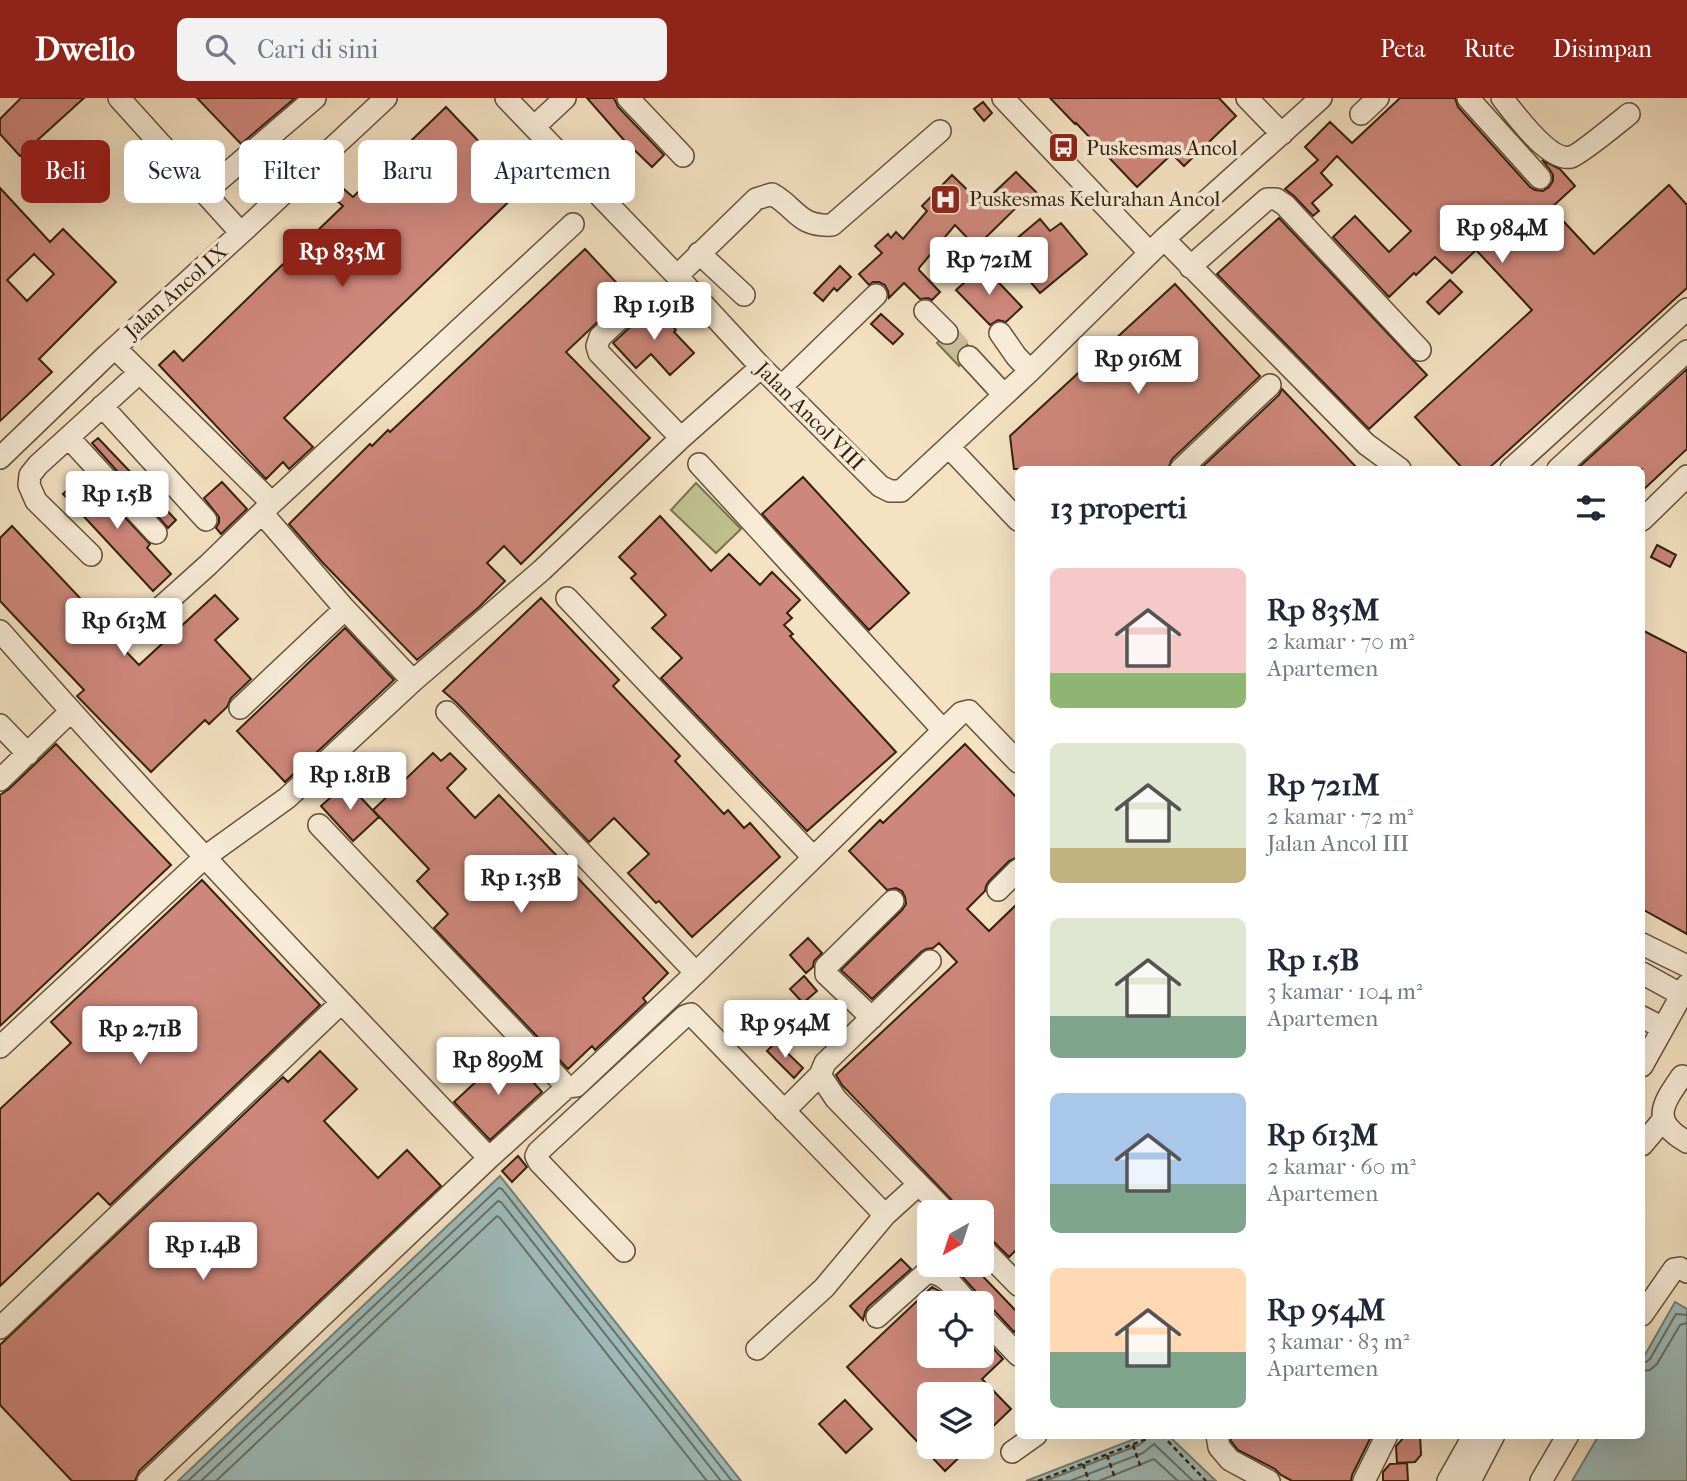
<!DOCTYPE html>
<html lang="id">
<head>
<meta charset="utf-8">
<style>
  body { margin:0; font-family:"IM FELL French Canon",serif; background:#f2f2f3; color:#1f2937; height:100vh; display:flex; flex-direction:column; font-size:26px; white-space:nowrap }
  * { box-sizing:border-box; margin:0 }
  p { font-size:23px; color:#747a83 }
  .icon { flex:none; width:38px; height:38px; fill:none; stroke:currentColor; stroke-width:2; stroke-linecap:round; stroke-linejoin:round }
  .map { position:relative; flex:1; overflow:hidden }
  .panel { position:absolute; left:1015px; top:368px; width:630px; height:973px; display:flex; flex-direction:column; background:#fff; border-radius:10px; box-shadow:0 7px 28px #0002 }
  .panel>* { flex:none }
  .hud { position:absolute; left:21px; top:42px; width:665px; height:63px; display:flex; gap:14px }
  .needle { width:46px; rotate:219deg }
  .buttons { position:absolute; left:917px; top:1102px; display:grid; gap:14px }
  .buttons a { display:grid; place-items:center; width:77px; height:77px; border-radius:10px; background:#fff; box-shadow:0 7px 28px #0002; font-size:35px }
  .price { position:absolute; translate:-50% -60px; padding:0 16px; border-radius:7px; background:#fff; color:#222; font-size:23px; line-height:46px; filter:drop-shadow(0 2px 4px #0008) }
  .price::after { content:''; position:absolute; left:50%; top:42px; width:21px; height:16px; margin-left:-10px; background:inherit; clip-path:polygon(0 0,100% 0,50% 100%) }
  .price.current { background:#8f2418; color:#fff }
  ul { padding:0; list-style:none }
  li { display:flex; align-items:center; gap:21px; height:175px; padding:0 35px }
  li span { display:grid; place-items:center; flex:none; width:196px; height:140px; border-radius:10px; color:#555 }
  li>.icon { margin-inline-start:auto }
  span .icon { width:84px; height:84px; fill:#fffc; stroke-width:1 }
  li b { font-size:30px }
  h2 { display:flex; justify-content:space-between; align-items:center; height:84px; padding:0 35px; font-size:30px }
  .chip { padding:0 24px; border-radius:10px; background:#fff; box-shadow:0 7px 28px #0002; font-size:24px; line-height:63px }
  .chip.current { background:#8f2418; color:#fff }
  header { display:flex; align-items:center; gap:42px; box-sizing:border-box; height:98px; padding:0 35px; background:#8f2418; color:#fff }
  header strong { font-size:33px }
  nav { display:flex; gap:38px; margin-inline-start:auto; font-size:24px }
  .search { width:490px; height:63px; background:#f2f2f3; display:flex; align-items:center; gap:18px; box-sizing:border-box; padding:0 24px; border-radius:10px; color:#747a83; font-size:26px }
  .map>svg:first-child { display:block }
  .green { fill:#c0c290; stroke:#7a724e; stroke-width:2 }
  .water { fill:#9ebcbb; stroke:#737f75; stroke-width:2 }
  .lines { fill:none; stroke-linecap:round; stroke-linejoin:round }
  .shore { stroke:#687064; stroke-width:2 }
  .building { fill:#ce877c; stroke:#33230d; stroke-width:2; fill-rule:evenodd }
  .minor-tunnel { stroke:#cdbc9f; stroke-width:21; stroke-dasharray:21 10; stroke-linecap:butt }
  .minor-casing { stroke:#63533a; stroke-width:24 }
  .path { stroke:#33230d; stroke-width:2.5; stroke-dasharray:5 3.5; stroke-linecap:butt }
  .minor { stroke:#f8ecd8; stroke-width:21 }
  .labels { text-anchor:middle; stroke-width:7; stroke-linejoin:round; paint-order:stroke }
  .poi-label { font-size:21px; fill:#33230d; stroke:#f8ecd8; text-anchor:start }
  .street-label { font-size:21px; fill:#33230d; stroke:#f8ecd8 }
</style>
</head>
<body>
<header>
<strong>Dwello</strong>
<div class="search"><svg class="icon" aria-label="search" viewBox="0 0 24 24"><circle cx="10" cy="10" r="6"/><path d="M15 15l6 6"/></svg>Cari di sini</div>
<nav><a>Peta</a><a>Rute</a><a>Disimpan</a></nav>
</header>
<div class="map">
<svg width="1687" height="1383" viewBox="0 0 1687 1383">
  <rect width="100%" height="100%" fill="#f4e2c3"/>
  <filter id="stains"><feTurbulence type="fractalNoise" baseFrequency=".00286" numOctaves="4"/><feColorMatrix values="0 0 0 0 .2 0 0 0 0 .09 0 0 0 0 .02 0 0 0 .5 -.17"/></filter>
  <radialGradient id="worn" r=".72"><stop offset=".6" stop-color="#630" stop-opacity="0"/><stop offset="1" stop-color="#630" stop-opacity=".3"/></radialGradient>
  <path class="green" d="M952 230 974 254 959 268 937 245Z
    M696 385 741 431 716 455 671 412Z"/>
  <path class="water" d="M500 1078 741 1383H178Z
    M1675 1204 1687 1211V1383H1572L1599 1337H1642V1262Z
    M1145 1337H1168L1216 1383H1026Z"/>
  <g class="lines">
    <path class="shore" d="M1642 1264H1646L1650 1261 1676 1216 1687 1217
      M1642 1273 1650 1272 1657 1266 1680 1227 1687 1225
      M188 1383 499 1090 502 1091 732 1383
      M201 1383 498 1103 501 1104 721 1383
      M216 1383 497 1118 500 1120 707 1383
      M1045 1383 1139 1347 1144 1343 1145 1337
      M1070 1383 1143 1355 1154 1346 1193 1383
      M1099 1383 1154 1361 1178 1383"/>
  </g>
  <path class="building" d="M21 0H84L20 58 0 36V21Z
    M197 0H295L241 46Z
    M587 0H614L618 9 664 57 652 69 623 41Z
    M1050 0H1219L1236 18 1184 68 1172 56 1137 89 1076 25 1075 26Z
    M1400 0H1455L1458 9 1530 89 1535 92 1543 93 1549 89 1553 83V77L1550 72 1542 62 1560 71 1575 88 1551 110 1594 156 1669 87 1687 107V190L1488 371H1463L1415 319 1532 212 1476 152 1452 175 1435 159 1416 177 1414 175 1389 199 1333 139 1355 118 1389 154 1411 133 1337 58 1321 75 1332 87 1312 105 1319 113 1313 118 1294 98 1285 91 1318 62 1305 49 1330 24 1352 45Z
    M983 4 992 15 984 23 974 11Z
    M446 9 523 90 284 320 313 349 289 371 283 364 266 381 159 267 174 253 183 263 343 108 330 97 339 87 353 99Z
    M1016 74 1038 96 1028 106 1024 102 976 149 955 127 919 170V172L940 194 932 202 928 200 920 201 904 185 889 200 888 193 885 187 879 184H873L869 187 859 176 882 155 875 148 888 136 891 140 896 134 903 141 927 113 922 108 952 77 982 106Z
    M0 90 50 144 63 131 116 184 39 261 52 274 0 323ZM34 156 54 176 27 203 7 182Z
    M1279 120 1427 277 1369 331 1217 176Z
    M1040 121 1050 133 1061 125 1087 156 1040 195 1003 152Z
    M585 151 627 196 566 254 650 340 521 466 504 448 487 465 505 483 479 509 417 562 323 465 289 426 370 346 372 348 388 332 390 334Z
    M840 168 851 179 837 193 834 190 823 203 814 195Z
    M983 168 1022 209 1006 224 998 222 990 227 956 192Z
    M1450 182 1462 194 1439 216 1427 204Z
    M1175 186 1260 278 1172 361 1168 371H1014L1010 338Z
    M653 208 676 232 674 234 694 255 670 277 651 256 636 270 613 245Z
    M881 216 903 236 893 246 871 226Z
    M1687 271V351L1642 393V371H1577Z
    M1282 291 1358 371H1200L1279 297Z
    M98 340 176 422 168 430 92 345Z
    M84 376 150 446 147 450 171 476 153 493 63 396Z
    M803 379 909 495 869 532 762 416Z
    M222 384 247 411 221 436 216 430 219 425V419L204 400Z
    M660 418 711 473 729 456 760 487 772 474 800 502 787 515 792 520 784 527 793 536 790 538 896 654 807 733 661 580 682 560 652 530 666 517 631 480 636 476 619 459Z
    M12 428 114 536 112 539 139 567 215 497 238 521 215 542 251 581 231 600 227 609 209 626 205 622 151 674 77 598 84 592 0 503V440Z
    M1657 447 1676 457 1670 469 1651 459Z
    M541 500 619 582 613 588 680 658 675 663 724 716 728 712 744 730 750 725 780 759 692 839 659 803 656 805 628 775 649 756 614 720 589 744 457 605 443 593Z
    M345 530 394 582 285 684 237 633Z
    M1642 532 1687 555V836L1642 811Z
    M56 646 171 767 0 928V697L9 691Z
    M965 646 1018 701V759L1009 763 989 783 986 788 985 793 967 811 989 833 1018 805V1150L1009 1159 991 1141 982 1134V1115H964L842 987 836 977 957 864 939 845 933 850 926 851 921 854 872 901 841 872 902 812 906 806 905 799 902 793 896 790 887 792 849 753 880 722 883 725Z
    M433 655 441 663 450 655 466 671 447 690 475 720 499 697 668 875 643 900 646 904 595 952 592 948 568 971 434 830 448 816 417 783 429 771 373 712Z
    M347 685 379 719 353 743 321 708Z
    M202 782 320 907 110 1107 98 1095 0 1188V1011L71 945 51 924Z
    M808 840 822 855 814 863 813 869 806 875 790 857Z
    M804 878 817 893 803 905 790 891Z
    M776 944 803 970 794 980 767 953Z
    M320 953 357 991 324 1023 378 1080 407 1052 441 1088 139 1373 135 1383H72L0 1307V1247L283 979 288 984Z
    M507 955 542 994 490 1042 454 1004Z
    M518 1058 527 1069 512 1084 502 1073Z
    M901 1161 911 1171 868 1209 865 1214 863 1222 850 1208Z
    M948 1167H972L1018 1215V1230L1014 1234 992 1210 982 1206 979 1197 959 1175Z
    M932 1189 941 1194 951 1206H929V1258H982V1238L1003 1261 982 1281 1011 1311 982 1339V1297H929V1349H970L945 1373 847 1269Z
    M845 1302 872 1331 846 1355 819 1326Z
    M1230 1337H1372L1352 1377 1351 1383H1292L1281 1377 1275 1371 1238 1352 1231 1343Z
    M1406 1337H1420L1421 1357 1415 1364 1397 1365 1396 1348Z
    M1407 1365 1408 1383H1383V1374L1390 1366Z"/>
  <g class="lines">
    <path class="minor-tunnel" d="M947 235 969 259"/>
    <defs>
      <path id="minor" d="M119 0 241 135
        M506 0 677 178 761 269 880 388 890 393H901L1030 273 1164 141 1321 0
        M628 0 683 58
        M1003 0 1150 155
        M1247 0 1282 36
        M1468 0 1540 80
        M1502 0C1515 16 1549 64 1571 59 1579 57 1619 24 1629 16
        M1361 16 1378 0
        M534 29 565 0
        M204 95 315 0
        M1164 141 1366 346 1400 371
        M699 155 744 197
        M1190 169 1267 101H1276L1285 107 1420 252
        M677 178 756 101 772 96C797 110 798 129 832 127L940 33
        M643 199 600 239 597 248 599 255 681 340
        M925 213 947 235
        M1000 235 1016 258 1030 273
        M115 250 272 405
        M969 259 1004 297
        M781 289 876 197
        M102 308 206 422
        M69 340 156 435
        M949 349 1018 422
        M0 360 107 257 241 135 386 0
        M699 366 943 632
        M1181 371 1270 287
        M1511 371 1687 211
        M1558 371 1687 253
        M262 415 345 511 413 583
        M1642 422 1687 378
        M91 457 36 403 29 387 30 377 38 367 139 275
        M567 500 813 759
        M149 520 208 467 272 405 573 126
        M0 533C158 713 324 886 489 1060
        M240 610 345 511
        M447 614 696 875
        M0 627 28 656
        M0 682 71 613
        M319 727 567 989
        M998 792 1018 772
        M1642 846 1687 868
        M930 863 825 965 820 977 836 1001 947 1115
        M1642 875 1682 897
        M1642 919 1663 930
        M872 920 826 876V869L893 803
        M0 949 205 759 287 700 413 583 542 472 681 340 761 269
        M1642 968 1687 887
        M1682 978C1662 1007 1650 1023 1687 1044
        M784 1013 820 977
        M1642 1047 1663 1022
        M982 1150 1018 1187
        M624 1153 539 1064 536 1058 538 1054 685 918 691 916 885 1117
        M1642 1217 1674 1171 1680 1170 1687 1174
        M877 1219 926 1175C944 1172 957 1193 969 1206
        M982 1219 1018 1257
        M0 1230 341 905
        M757 1251 824 1190 885 1117 918 1087
        M1217 1337 1219 1349 1230 1362 1269 1383
        M1012 1354 1036 1337
        M148 1383 489 1060 567 989 576 988 696 875 961 615 969 613 1018 664
        M1364 1383 1387 1337
        M1448 1383 1474 1337
        M1470 1383 1494 1337
        M1541 1383 1568 1337"/>
    </defs>
    <use href="#minor" class="minor-casing"/>
    <path class="path" d="M1162 1337 1206 1383
      M1133 1347 1141 1370
      M1107 1357 1115 1380
      M1083 1366 1089 1383
      M1038 1383 1157 1337"/>
    <use href="#minor" class="minor"/>
  </g>
  <defs>
    <symbol id="bus-square" viewBox="-11 -11 22 22"><rect x="-9" y="-9" width="18" height="18" rx="4" fill="#8f2418" stroke="#f8ecd8"/><path d="M-5-6H5V4H4V6H2V4H-2V6H-4V4H-5ZM-3.5-4V0h7V-4ZM-3.5 1.2v1.5H-2V1.2ZM2 1.2v1.5H3.5V1.2Z" fill="#fff"/></symbol>
    <symbol id="hospital-square" viewBox="-11 -11 22 22"><rect x="-9" y="-9" width="18" height="18" rx="4" fill="#8f2418" stroke="#f8ecd8"/><path d="M-5-5h3v3.5h4V-5h3V5h-3V1.5h-4V5h-3Z" fill="#fff"/></symbol>
  </defs>
  <g fill-rule="evenodd">
    <use href="#bus-square" x="1046" y="32" width="35" height="35"/>
    <use href="#hospital-square" x="928" y="84" width="35" height="35"/>
  </g>
  <g class="labels">
    <g class="poi-label">
      <text x="1086" y="57">Puskesmas Ancol</text>
      <text x="969" y="108">Puskesmas Kelurahan Ancol</text>
    </g>
    <g class="street-label">
      <text transform="translate(176 193) rotate(-42)" y="7">Jalan Ancol IX</text>
      <text transform="translate(810 318) rotate(45)" y="7">Jalan Ancol VIII</text>
    </g>
  </g>
  <rect width="100%" height="100%" filter="url(#stains)"/>
  <rect width="100%" height="100%" fill="url(#worn)"/>
</svg>
<div class="buttons">
<a><svg class="needle" viewBox="-14 -14 28 28"><path d="M0-13l5 13h-10z" fill="#e53935"/><path d="M0 13l5-13h-10z" fill="#747a83"/></svg></a>
<a><svg class="icon" aria-label="locate" viewBox="0 0 24 24"><circle cx="12" cy="12" r="6"/><path d="M12 2v4M12 18v4M2 12h4M18 12h4"/></svg></a>
<a><svg class="icon" aria-label="layers" viewBox="0 0 24 24"><path d="M12 4l9 5-9 5-9-5zM3 14l9 5 9-5"/></svg></a>
</div>
<b class="price" style="left:1502px;top:167px">Rp 984M</b>
<b class="price current" style="left:342px;top:191px">Rp 835M</b>
<b class="price" style="left:989px;top:199px">Rp 721M</b>
<b class="price" style="left:654px;top:244px">Rp 1.91B</b>
<b class="price" style="left:1138px;top:298px">Rp 916M</b>
<b class="price" style="left:117px;top:433px">Rp 1.5B</b>
<b class="price" style="left:124px;top:560px">Rp 613M</b>
<b class="price" style="left:350px;top:714px">Rp 1.81B</b>
<b class="price" style="left:521px;top:817px">Rp 1.35B</b>
<b class="price" style="left:785px;top:962px">Rp 954M</b>
<b class="price" style="left:140px;top:968px">Rp 2.71B</b>
<b class="price" style="left:498px;top:999px">Rp 899M</b>
<b class="price" style="left:203px;top:1184px">Rp 1.4B</b>
<div class="hud">
<a class="chip current">Beli</a>
<a class="chip">Sewa</a>
<a class="chip">Filter</a>
<a class="chip">Baru</a>
<a class="chip">Apartemen</a>
</div>
<section class="panel">
<h2>13 properti<svg class="icon" aria-label="filters" viewBox="0 0 24 24"><path d="M4 7h16M4 17h16"/><circle cx="9" cy="7" r="2"/><circle cx="15" cy="17" r="2"/></svg></h2>
<ul>
<li><span style="background:linear-gradient(#f6c9c9 75%,#8fb573 0)"><svg class="icon" aria-label="home" viewBox="0 0 24 24"><path d="M3 11l9-7 9 7M6 9v11h12V9"/></svg></span><div><b>Rp 835M</b><p>2 kamar · 70 m²</p><p>Apartemen</p></div></li>
<li><span style="background:linear-gradient(#dfe7d0 75%,#c2b280 0)"><svg class="icon" aria-label="home" viewBox="0 0 24 24"><path d="M3 11l9-7 9 7M6 9v11h12V9"/></svg></span><div><b>Rp 721M</b><p>2 kamar · 72 m²</p><p>Jalan Ancol III</p></div></li>
<li><span style="background:linear-gradient(#dfe7d0 70%,#7fa58c 0)"><svg class="icon" aria-label="home" viewBox="0 0 24 24"><path d="M3 11l9-7 9 7M6 9v11h12V9"/></svg></span><div><b>Rp 1.5B</b><p>3 kamar · 104 m²</p><p>Apartemen</p></div></li>
<li><span style="background:linear-gradient(#a9c7e8 65%,#7fa58c 0)"><svg class="icon" aria-label="home" viewBox="0 0 24 24"><path d="M3 11l9-7 9 7M6 9v11h12V9"/></svg></span><div><b>Rp 613M</b><p>2 kamar · 60 m²</p><p>Apartemen</p></div></li>
<li><span style="background:linear-gradient(#ffd9b3 60%,#7fa58c 0)"><svg class="icon" aria-label="home" viewBox="0 0 24 24"><path d="M3 11l9-7 9 7M6 9v11h12V9"/></svg></span><div><b>Rp 954M</b><p>3 kamar · 83 m²</p><p>Apartemen</p></div></li>
</ul>
</section>
</div>
</body>
</html>
